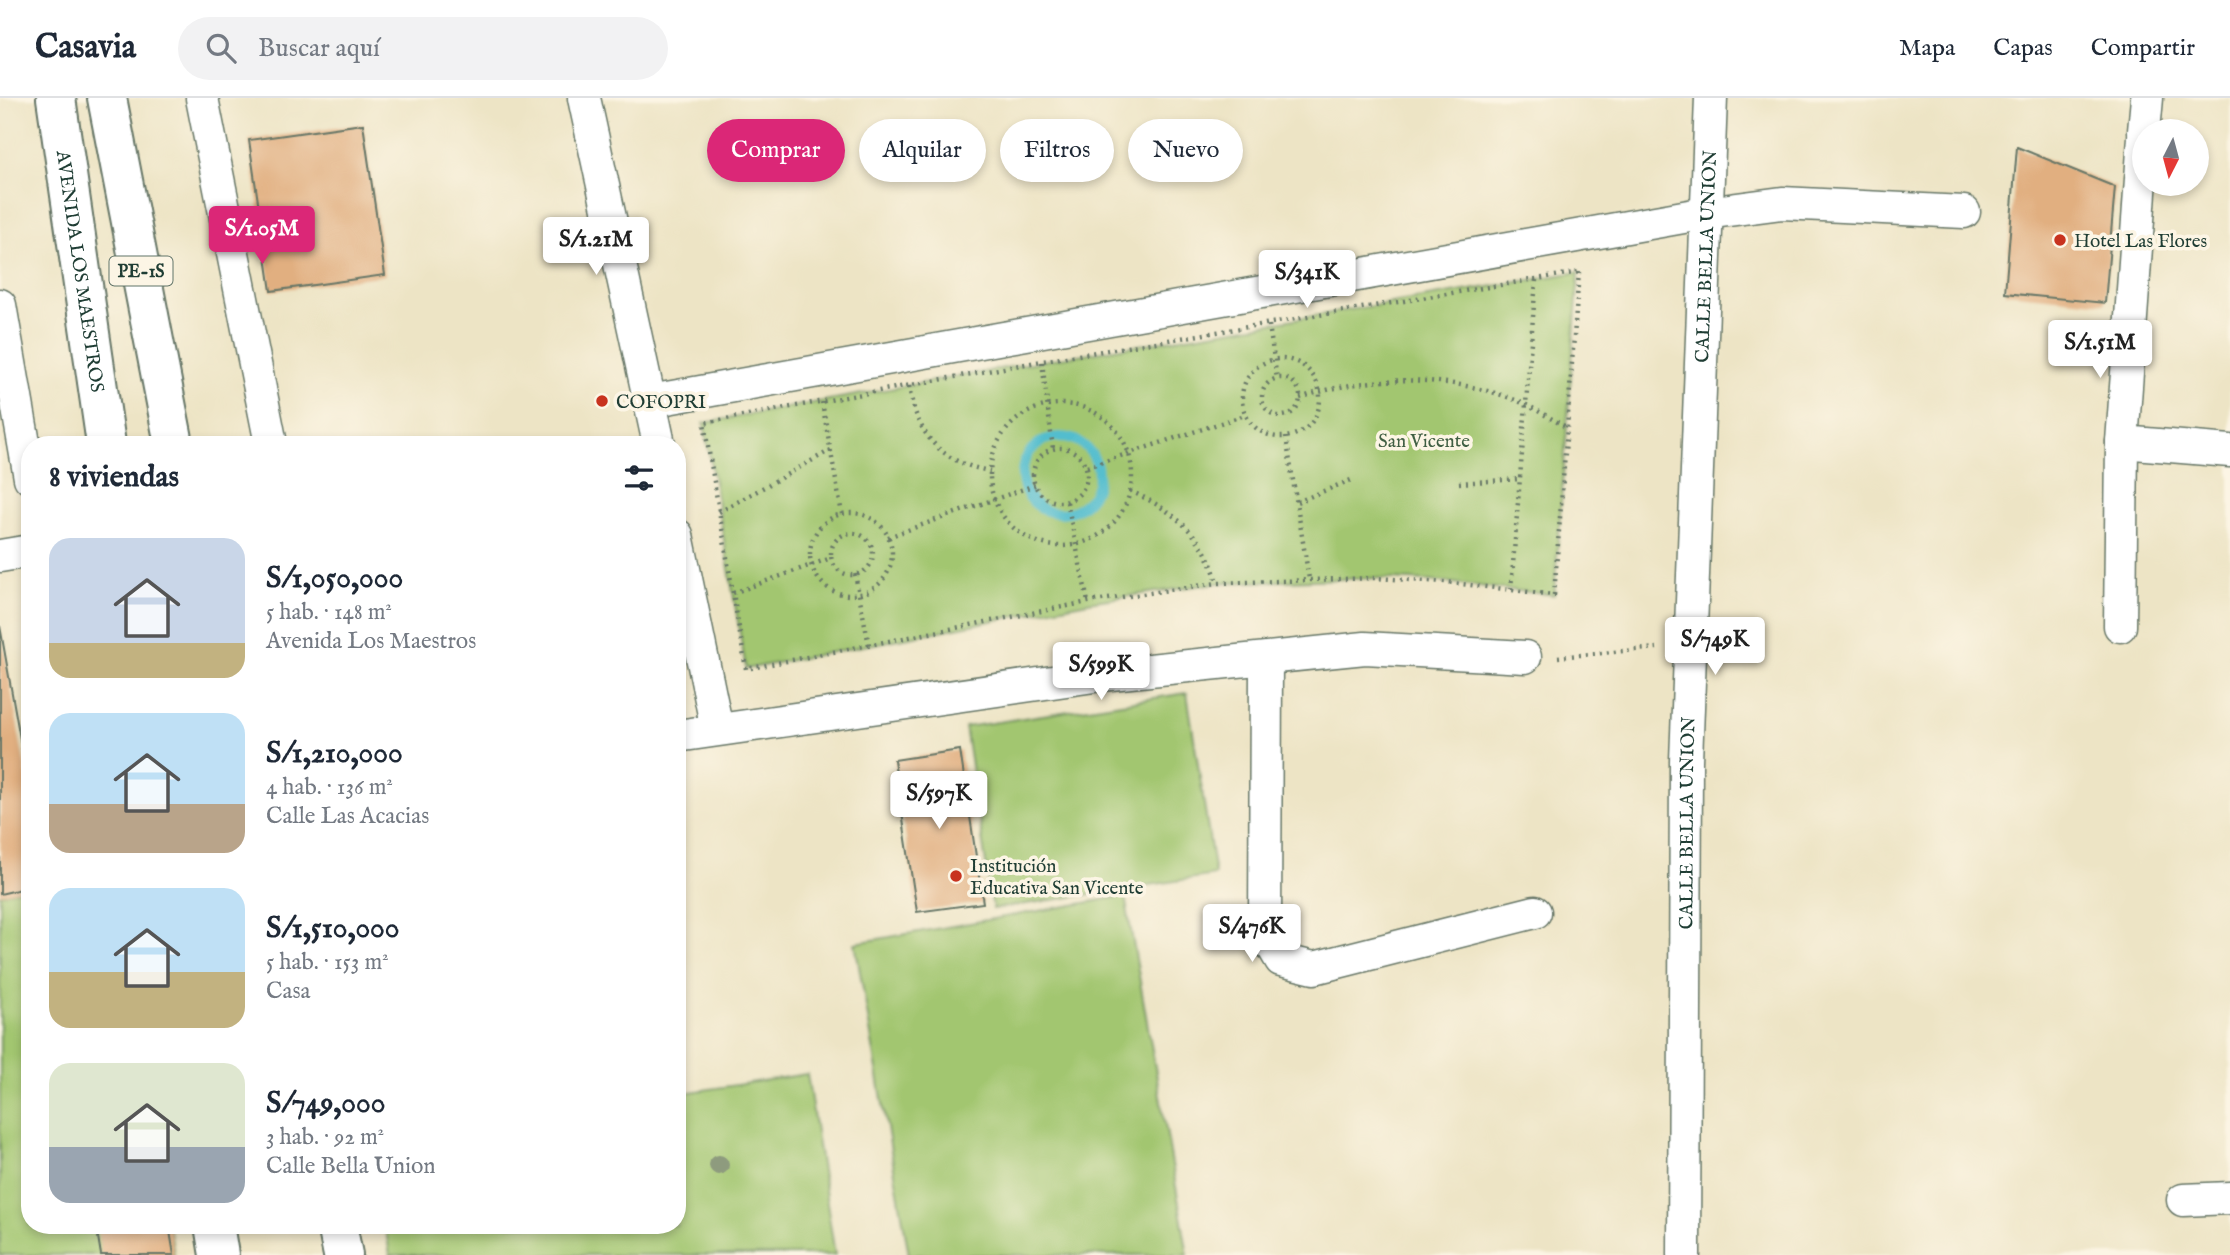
<!DOCTYPE html>
<html lang="es">
<head>
<meta charset="utf-8">
<style>
  body { margin:0; font-family:"IM FELL English",serif; background:#f2f2f3; color:#1f2937; height:100vh; display:flex; flex-direction:column; font-size:26px; white-space:nowrap }
  * { box-sizing:border-box; margin:0 }
  p { font-size:23px; color:#747a83 }
  .icon { flex:none; width:38px; height:38px; fill:none; stroke:currentColor; stroke-width:2; stroke-linecap:round; stroke-linejoin:round }
  .map { position:relative; flex:1; overflow:hidden }
  .side { position:absolute; left:21px; top:338px; width:665px; height:798px; display:flex; flex-direction:column; background:#fff; border-radius:28px; box-shadow:0 4px 10px #0003 }
  .side>* { flex:none }
  .guide { position:absolute; left:707px; top:21px; width:665px; height:63px; display:flex; gap:14px }
  .needle { width:46px; rotate:186deg }
  .buttons { position:absolute; left:2132px; top:21px; display:grid; gap:14px }
  .buttons a { display:grid; place-items:center; width:77px; height:77px; border-radius:50%; background:#fff; box-shadow:0 4px 10px #0003; font-size:35px }
  .price { position:absolute; translate:-50% -60px; padding:0 16px; border-radius:7px; background:#fff; color:#222; font-size:23px; line-height:46px; filter:drop-shadow(0 2px 4px #0008) }
  .price::after { content:''; position:absolute; left:50%; top:42px; width:21px; height:16px; margin-left:-10px; background:inherit; clip-path:polygon(0 0,100% 0,50% 100%) }
  .price.selected { background:#db2777; color:#fff }
  ul { padding:0; list-style:none }
  li { display:flex; align-items:center; gap:21px; height:175px; padding:0 28px }
  li span { display:grid; place-items:center; flex:none; width:196px; height:140px; border-radius:21px; color:#555 }
  li>.icon { margin-inline-start:auto }
  span .icon { width:84px; height:84px; fill:#fffc; stroke-width:1 }
  li b { font-size:30px }
  h2 { display:flex; justify-content:space-between; align-items:center; height:84px; padding:0 28px; font-size:30px }
  .chip { padding:0 24px; border-radius:32px; background:#fff; box-shadow:0 4px 10px #0003; font-size:24px; line-height:63px }
  .chip.selected { background:#db2777; color:#fff }
  header { display:flex; align-items:center; gap:42px; box-sizing:border-box; height:98px; padding:0 35px; background:#fff; border-bottom:2px solid #e0e1e3 }
  header strong { font-size:33px }
  nav { display:flex; gap:38px; margin-inline-start:auto; font-size:24px }
  .search { width:490px; height:63px; background:#f2f2f3; display:flex; align-items:center; gap:18px; box-sizing:border-box; padding:0 24px; border-radius:38px; color:#747a83; font-size:26px }
  .map>svg:first-child { display:block }
  .green { fill:#a2c670; stroke:#608252; stroke-width:2 }
  .lines { fill:none; stroke-linecap:round; stroke-linejoin:round }
  .stream { stroke:#52bdce; stroke-width:10 }
  .building { fill:#e1af80 }
  .street-casing { stroke:#677767; stroke-width:35 }
  .highway-casing { stroke:#677767; stroke-width:42 }
  .path { stroke:#677767; stroke-width:4.5; stroke-dasharray:2 5; stroke-linecap:butt }
  .street { stroke:#fff; stroke-width:32 }
  .highway { stroke:#fff; stroke-width:38 }
  .tree { fill:#8e9b7e }
  .poi-dot { fill:#c8321e; stroke:#fcf5e5; stroke-width:2.5 }
  .labels { text-anchor:middle; stroke-width:7; stroke-linejoin:round; paint-order:stroke }
  .shield { fill:#fcf5e5; stroke:#617469; stroke-width:2 }
  .shield-label { font-size:18px; font-weight:bold; fill:#1f3d34 }
  .poi-label { font-size:19px; fill:#1f3d34; stroke:#fcf5e5; text-anchor:start }
  .street-label { font-size:19px; fill:#1f3d34; stroke:#fcf5e5 }
  .park-label { font-size:19px; fill:#405f43; stroke:#fcf5e5 }
</style>
</head>
<body>
<header>
<strong>Casavia</strong>
<div class="search"><svg class="icon" aria-label="search" viewBox="0 0 24 24"><circle cx="10" cy="10" r="6"/><path d="M15 15l6 6"/></svg>Buscar aquí</div>
<nav><a>Mapa</a><a>Capas</a><a>Compartir</a></nav>
</header>
<div class="map">
<svg width="2230" height="1157" viewBox="0 0 2230 1157">
  <rect width="100%" height="100%" fill="#fcf5e5"/>
  <filter id="ink" filterUnits="userSpaceOnUse"><feTurbulence type="fractalNoise" baseFrequency=".0143" numOctaves="2"/><feDisplacementMap in="SourceGraphic" scale="14" xChannelSelector="R" yChannelSelector="G"/><feConvolveMatrix kernelMatrix="1 2 1 2 8 2 1 2 1" color-interpolation-filters="sRGB"/></filter>
  <filter id="wash" filterUnits="userSpaceOnUse"><feTurbulence type="fractalNoise" baseFrequency=".00686" numOctaves="4" result="noise"/><feDisplacementMap in="SourceGraphic" scale="28" xChannelSelector="R" yChannelSelector="G"/><feGaussianBlur stdDeviation="1.57" result="paint"/><feColorMatrix in="noise" values="0 0 0 0 0 0 0 0 0 0 0 0 0 0 0 0 0 1.4 0 .05"/><feComposite in="paint" operator="in"/></filter>
  <g filter="url(#wash)">
    <rect width="100%" height="100%" fill="#ede4c5"/>
    <path class="green" d="M1579 174 1554 497 1445 484 1374 480 1217 485 1088 504 746 571 704 325 1042 263Z
      M1187 595 1215 777 993 811 965 629Z
      M30 789V1127H169L174 1157H0V796Z
      M1125 798 1188 1157H909L855 845Z
      M807 976 835 1157H390L385 1127H677V996Z"/>
    <g class="lines">
      <path class="stream" d="M1022 377a38 38 0 1 1 76 0a38 38 0 1 1-76 0Z"/>
    </g>
    <g id="blocks">
      <path class="building" d="M363 26 385 177 271 193 249 42Z
        M2017 49 2115 89 2105 205 2005 195Z
        M0 528 30 697V789L0 796Z
        M960 652 983 805 917 814 894 662Z
        M96 1127H169L174 1157H101Z"/>
    </g>
  </g>
  <g filter="url(#ink)">
    <use href="#blocks" fill-opacity="0" stroke="#677767" stroke-width="2"/>
    <g class="lines">
      <defs>
        <g id="street">
          <path d="M202 0 271 346"/>
          <path d="M584 0 659 346"/>
          <path d="M2144 33 2147 0"/>
          <path d="M0 207 30 380"/>
          <path d="M650 303 1706 115 1782 105 1964 114"/>
          <path d="M2122 344 2230 353"/>
          <path d="M677 437 717 631"/>
          <path d="M0 458 30 453"/>
          <path d="M2120 528 2122 344 2144 39"/>
          <path d="M1266 562 1265 835 1281 862 1314 870 1535 814"/>
          <path d="M677 638 1101 577 1365 550 1525 559"/>
          <path d="M2183 1102 2230 1100"/>
          <path id="s1" d="M1684 1157 1686 663 1711 0"/>
        </g>
        <g id="highway">
          <path id="s2" d="M56 0 106 346"/>
          <path d="M107 0 174 346"/>
          <path d="M214 1127 219 1157"/>
          <path d="M337 1127 343 1157"/>
        </g>
      </defs>
      <use href="#street" class="street-casing"/>
      <use href="#highway" class="highway-casing"/>
      <path class="path" d="M1579 174 1554 497 1445 484 1374 480 1217 485 1088 504 746 571 704 325 1042 263Z
        M1269 227 1277 281
        M1242 300a39 39 0 1 1 78 0a39 39 0 1 1-78 0Z
        M1042 264 1053 351
        M1262 299a19 19 0 1 1 38 0a19 19 0 1 1-38 0Z
        M909 288C916 336 941 365 990 373
        M1300 300C1369 276 1450 276 1518 303 1534 310 1550 320 1566 329
        M822 304 842 416
        M990 377a71 71 0 1 1 142 0a71 71 0 1 1-142 0Z
        M1286 339 1309 481
        M1033 377a27 27 0 1 1 54 0a27 27 0 1 1-54 0Z
        M1087 369 1245 317
        M1459 385 1520 381
        M1130 393C1172 411 1207 439 1217 485
        M1067 404 1088 504
        M1297 404 1351 382
        M719 414 831 352
        M810 456a41 41 0 1 1 82 0a41 41 0 1 1-82 0Z
        M831 456a21 21 0 1 1 42 0a21 21 0 1 1-42 0Z
        M888 439 1035 387
        M855 476 869 547
        M1511 491 1536 182
        M733 495 831 460
        M1558 559 1657 550"/>
      <use href="#street" class="street"/>
      <use href="#highway" class="highway"/>
    </g>
    <circle class="tree" cx="719" cy="1067" r="10"/>
  </g>
  <g class="poi-dot">
    <circle cx="2060" cy="142" r="7"/>
    <circle cx="602" cy="303" r="7"/>
    <circle cx="956" cy="778" r="7"/>
  </g>
  <g class="labels">
    <rect class="shield" x="109.5" y="158.5" width="63" height="29" rx="5"/>
    <g class="shield-label">
      <text x="141" y="179">PE-1S</text>
    </g>
    <g class="poi-label">
      <text x="2074" y="149">Hotel Las Flores</text>
      <text x="616" y="310">COFOPRI</text>
      <text x="970" y="774">Institución<tspan x="970" dy="22">Educativa San Vicente</tspan></text>
    </g>
    <g class="street-label">
      <text dy="7" stroke="none"><textPath href="#s1" startOffset="999">CALLE BELLA UNION</textPath></text>
      <text dy="7" stroke="none"><textPath href="#s2" startOffset="175">AVENIDA LOS MAESTROS</textPath></text>
      <text dy="7" stroke="none"><textPath href="#s1" startOffset="432">CALLE BELLA UNION</textPath></text>
    </g>
    <g class="park-label">
      <text x="1424" y="349">San Vicente</text>
    </g>
  </g>
</svg>
<div class="buttons">
<a><svg class="needle" viewBox="-14 -14 28 28"><path d="M0-13l5 13h-10z" fill="#e53935"/><path d="M0 13l5-13h-10z" fill="#747a83"/></svg></a>
</div>
<b class="price selected" style="left:262px;top:168px">S/1.05M</b>
<b class="price" style="left:596px;top:179px">S/1.21M</b>
<b class="price" style="left:1307px;top:212px">S/341K</b>
<b class="price" style="left:2100px;top:282px">S/1.51M</b>
<b class="price" style="left:1715px;top:579px">S/749K</b>
<b class="price" style="left:1101px;top:604px">S/599K</b>
<b class="price" style="left:939px;top:733px">S/597K</b>
<b class="price" style="left:1252px;top:866px">S/476K</b>
<div class="guide">
<a class="chip selected">Comprar</a>
<a class="chip">Alquilar</a>
<a class="chip">Filtros</a>
<a class="chip">Nuevo</a>
</div>
<section class="side">
<h2>8 viviendas<svg class="icon" aria-label="filters" viewBox="0 0 24 24"><path d="M4 7h16M4 17h16"/><circle cx="9" cy="7" r="2"/><circle cx="15" cy="17" r="2"/></svg></h2>
<ul>
<li><span style="background:linear-gradient(#c9d6e8 75%,#c2b280 0)"><svg class="icon" aria-label="home" viewBox="0 0 24 24"><path d="M3 11l9-7 9 7M6 9v11h12V9"/></svg></span><div><b>S/1,050,000</b><p>5 hab. · 148 m²</p><p>Avenida Los Maestros</p></div></li>
<li><span style="background:linear-gradient(#bfe0f5 65%,#b9a48a 0)"><svg class="icon" aria-label="home" viewBox="0 0 24 24"><path d="M3 11l9-7 9 7M6 9v11h12V9"/></svg></span><div><b>S/1,210,000</b><p>4 hab. · 136 m²</p><p>Calle Las Acacias</p></div></li>
<li><span style="background:linear-gradient(#bfe0f5 60%,#c2b280 0)"><svg class="icon" aria-label="home" viewBox="0 0 24 24"><path d="M3 11l9-7 9 7M6 9v11h12V9"/></svg></span><div><b>S/1,510,000</b><p>5 hab. · 153 m²</p><p>Casa</p></div></li>
<li><span style="background:linear-gradient(#dfe7d0 60%,#9aa5b1 0)"><svg class="icon" aria-label="home" viewBox="0 0 24 24"><path d="M3 11l9-7 9 7M6 9v11h12V9"/></svg></span><div><b>S/749,000</b><p>3 hab. · 92 m²</p><p>Calle Bella Union</p></div></li>
</ul>
</section>
</div>
</body>
</html>
